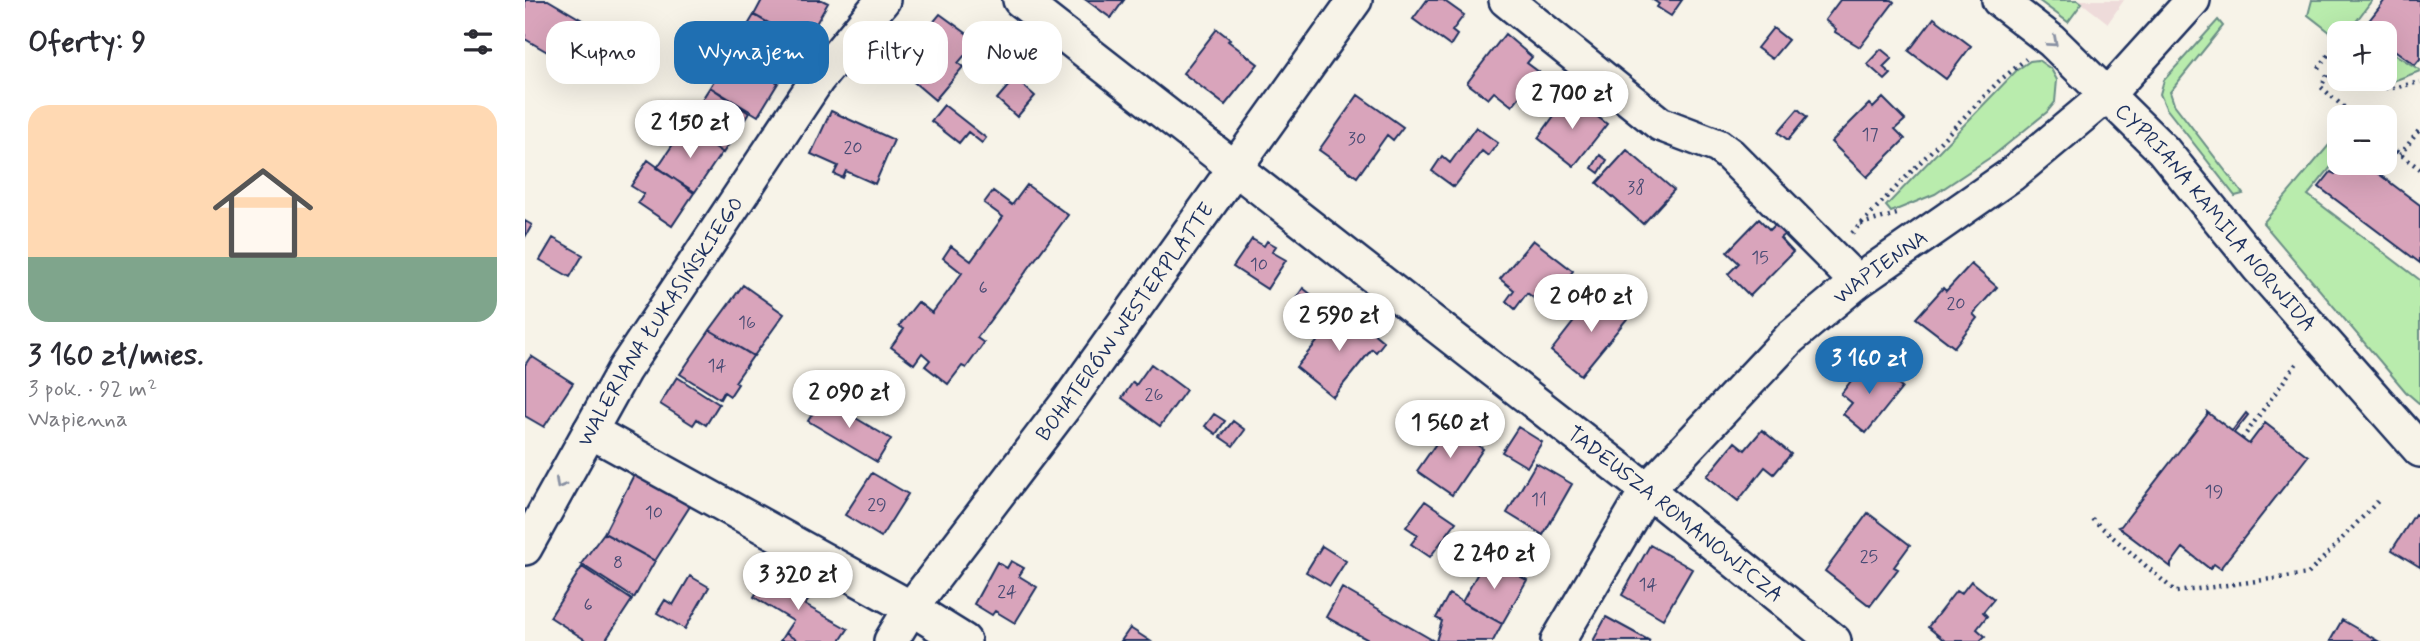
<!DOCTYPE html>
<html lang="pl">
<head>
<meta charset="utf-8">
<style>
  body { margin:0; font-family:Mynerve,sans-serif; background:#f7f7f7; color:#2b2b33; height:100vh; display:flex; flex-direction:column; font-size:26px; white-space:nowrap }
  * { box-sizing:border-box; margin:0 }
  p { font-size:23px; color:#7c7c81 }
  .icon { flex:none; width:38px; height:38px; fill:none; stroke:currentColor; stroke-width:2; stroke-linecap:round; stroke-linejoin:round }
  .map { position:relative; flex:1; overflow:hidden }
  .sheet { display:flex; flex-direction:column; background:#fff; width:525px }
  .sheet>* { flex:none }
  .top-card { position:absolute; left:21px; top:21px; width:665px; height:63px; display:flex; gap:14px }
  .fabs { position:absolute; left:1802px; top:21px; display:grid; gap:14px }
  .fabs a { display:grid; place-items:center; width:70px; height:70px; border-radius:14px; background:#fff; box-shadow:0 7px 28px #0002; font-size:35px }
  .price { position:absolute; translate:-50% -60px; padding:0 16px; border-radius:24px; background:#fff; color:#222; font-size:23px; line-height:46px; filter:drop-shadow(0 2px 4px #0008) }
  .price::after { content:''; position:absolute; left:50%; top:42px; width:21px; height:16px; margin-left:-10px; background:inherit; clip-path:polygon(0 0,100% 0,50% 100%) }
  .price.on { background:#1f6fb2; color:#fff }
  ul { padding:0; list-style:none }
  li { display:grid; align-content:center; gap:14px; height:371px; padding:0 28px }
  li+li { border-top:2px solid #e1e1e2 }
  li span { display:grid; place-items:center; height:217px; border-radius:21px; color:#555 }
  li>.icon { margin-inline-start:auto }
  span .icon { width:126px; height:126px; fill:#fffc; stroke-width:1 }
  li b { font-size:30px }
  h2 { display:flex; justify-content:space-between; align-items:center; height:84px; padding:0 28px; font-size:30px }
  .chip { padding:0 24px; border-radius:21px; background:#fff; box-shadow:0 7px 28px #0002; font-size:24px; line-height:63px }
  .chip.on { background:#1f6fb2; color:#fff }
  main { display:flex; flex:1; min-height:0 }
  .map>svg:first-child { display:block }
  .built { fill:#eedbda }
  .green { fill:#b9ecad; stroke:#6a8e86; stroke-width:2 }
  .building { fill:#d9a4bb; stroke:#1b2f5e; stroke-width:2 }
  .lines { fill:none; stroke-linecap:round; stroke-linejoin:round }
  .minor-casing { stroke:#1b2f5e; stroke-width:38 }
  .path { stroke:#1b2f5e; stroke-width:4.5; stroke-dasharray:2 5; stroke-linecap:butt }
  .minor { stroke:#f7f3e8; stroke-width:33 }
  .oneway { stroke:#8991a3 }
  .labels { text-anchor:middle; stroke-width:5; stroke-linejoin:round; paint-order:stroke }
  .number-label { font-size:18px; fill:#4a4c75 }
  .street-label { font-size:21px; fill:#1b2f5e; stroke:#f7f3e8 }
</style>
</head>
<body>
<main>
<section class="sheet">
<h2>Oferty: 9<svg class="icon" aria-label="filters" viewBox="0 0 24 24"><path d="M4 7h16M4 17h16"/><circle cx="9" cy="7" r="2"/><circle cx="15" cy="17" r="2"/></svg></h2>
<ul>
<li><span style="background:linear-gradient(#ffd9b3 70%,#7fa58c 0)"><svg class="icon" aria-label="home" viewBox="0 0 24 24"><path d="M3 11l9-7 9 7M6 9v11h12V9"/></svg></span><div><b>3 160 zł/mies.</b><p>3 pok. · 92 m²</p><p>Wapienna</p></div></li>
</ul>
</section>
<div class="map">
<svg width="1895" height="641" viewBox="0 0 1895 641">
  <rect width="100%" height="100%" fill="#f7f3e8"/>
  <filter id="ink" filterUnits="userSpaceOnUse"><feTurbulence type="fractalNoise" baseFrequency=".0143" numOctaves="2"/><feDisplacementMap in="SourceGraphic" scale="14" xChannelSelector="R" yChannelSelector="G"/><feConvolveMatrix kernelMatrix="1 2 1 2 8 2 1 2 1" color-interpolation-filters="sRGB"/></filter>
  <g filter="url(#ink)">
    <path class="built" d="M1553 0H1599L1583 23Z"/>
    <path class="green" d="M1513 0H1553L1557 3 1543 22Z
      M1787 0H1847L1827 27 1837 33H1815V40L1783 15Z
      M1693 20 1698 26 1645 92 1649 104 1718 194 1710 196 1641 108 1635 94 1639 80Z
      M1860 48 1895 70V71L1866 82 1860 78Z
      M1513 60 1526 69 1532 80 1530 102 1522 112 1469 155 1410 194 1366 212 1361 206 1492 70 1505 61Z
      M1815 132V156L1783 195 1895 280V404L1881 392 1738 223Z"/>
    <path class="building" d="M0 0H23L64 24 38 61 0 39Z
      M237 0H297L303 3 280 43 229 15Z
      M561 0H599L586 18Z
      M902 0H918L939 15 927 31 932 35 925 46 888 19Z
      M1128 0H1157L1146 16 1132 7 1134 4Z
      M1315 0H1367L1369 2 1335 47 1310 32 1311 29 1300 20Z
      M1860 0H1895V59L1890 65 1860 43V33H1847L1839 27Z
      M415 14 452 41 433 63 438 67 410 100 371 67Z
      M229 15 277 43 253 83 205 55Z
      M1409 18 1446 46 1421 79 1384 51Z
      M1248 28 1263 40 1247 59 1232 48Z
      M692 29 705 39 703 41 733 64 700 105 658 73Z
      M980 34 1007 57 1002 63 1014 72 987 106 969 92 963 99 942 83Z
      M1356 49 1367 58 1358 67 1366 74 1360 80 1342 64Z
      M205 55 253 83 233 116 185 87Z
      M490 78 510 96 492 117 472 99Z
      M185 87 224 113 198 153 159 128Z
      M833 95 878 127 868 140 862 135 832 177 794 150Z
      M1044 95 1082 124 1049 166 1013 138Z
      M1358 98 1380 120 1370 129 1380 139 1342 177 1306 142 1344 104 1348 108Z
      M419 105 461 138 457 143 443 132 434 143 406 121Z
      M1273 109 1282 117 1263 140 1253 132Z
      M306 111 369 140 350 184 321 171 318 178 309 174 313 166 286 154Z
      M951 127 973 143 963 156 957 151 929 187 907 171 917 156 925 163Z
      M159 128 197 152 170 192 132 168Z
      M1102 150 1149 190 1118 224 1072 183Z
      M1075 155 1082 160 1074 173 1067 168Z
      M123 160 169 193 147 226 113 203 119 194 106 186Z
      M1819 163H1839L1895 205V263L1794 187 1806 172 1810 174Z
      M502 185 543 215 452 338 459 343 441 368 437 366 423 384 400 366 405 360 397 353 389 364 366 347 379 329 374 326 393 302 407 313 437 273 418 258 426 246 446 261 478 217 459 203 468 191 487 205Z
      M1234 219 1245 230 1251 224 1261 233 1255 238 1268 252 1225 296 1203 274 1214 263 1202 252Z
      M0 221 7 225 0 237Z
      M28 238 58 255 45 277 15 260Z
      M727 239 739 246 742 241 751 246 747 252 761 260 742 289 708 267Z
      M1008 240 1048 271 1034 289 1038 293 1024 310 1002 293 990 309 981 301 989 290 975 279Z
      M1446 264 1472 287 1448 314 1452 318 1429 347 1391 318 1418 288 1421 291Z
      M218 285 259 314 229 356 185 330Z
      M778 288 788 296 780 307 770 300Z
      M1081 293 1106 314 1056 375 1026 351 1061 306 1069 313 1073 309 1070 306Z
      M819 309 859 342 851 352 847 349 808 397 771 367Z
      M185 330 228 356 210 382 213 384 205 396 199 392 195 399 155 374Z
      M6 356 48 383 19 427 0 416V365Z
      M1342 360 1377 388 1341 433 1318 414 1327 403 1316 394Z
      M626 364 661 390 635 426 597 398 608 382 611 385Z
      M152 377 194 404 181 425 172 419 168 425 135 404Z
      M297 398 366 439 352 462 283 421Z
      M1682 412 1707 431 1721 413 1723 415 1709 433 1724 444 1740 423 1783 456 1697 566 1696 569 1689 564 1685 569 1658 548 1646 564V567L1593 527 1596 526 1682 415Z
      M689 414 700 421 691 434 680 426Z
      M708 421 720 430 708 446 695 437Z
      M924 425 958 449 927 495 892 471Z
      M993 427 1017 442 1002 467 977 452Z
      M1237 430 1266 454 1249 474 1240 467 1213 501 1182 476 1210 442 1220 450Z
      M1011 463 1047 484 1018 535 982 513Z
      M113 467 169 500 130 561 79 533Z
      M347 473 383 494 356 537 320 515Z
      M900 501 931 522 905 557 886 544 893 535 881 527Z
      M1343 513 1385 545 1369 567 1373 569 1345 606 1300 571Z
      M1890 514 1895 517V567L1867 550Z
      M79 533 130 561 109 598 56 564Z
      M927 539 939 547 931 559 919 551Z
      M1125 545 1167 569 1138 619 1097 595Z
      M797 546 821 561 805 586 781 572Z
      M961 558 1002 580 977 624 937 602Z
      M486 561 499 568 494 576 512 587 490 623 470 611 467 615 449 604 472 562 482 568Z
      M57 567 107 600 80 641H62L25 617Z
      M250 568 256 572 254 580 284 599 280 605 323 629 315 641H273L260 633 268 621 229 597 245 570Z
      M165 576 184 587 160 629 132 613 140 600 148 605Z
      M1446 581 1469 599 1458 612 1462 616 1452 629 1460 636 1455 641H1420L1403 627 1431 591 1436 594Z
      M817 588 909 641H845L801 617Z
      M924 594 977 624 968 641H911L917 621 911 618Z
      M1081 617 1125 641H1068Z
      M1817 620 1853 641H1805Z
      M605 628 625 641H596Z
      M260 633 273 641H255Z"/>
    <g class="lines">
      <defs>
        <g id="minor">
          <path id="s1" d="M495 0 1122 490 1309 641"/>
          <path d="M981 0 1135 124 1193 146 1205 155 1332 282"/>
          <path id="s2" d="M1474 0 1527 41 1638 150 1734 268 1895 450"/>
          <path d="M65 431 386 608 439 641"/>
          <path id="s3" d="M0 548 99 370 292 80 358 0"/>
          <path id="s4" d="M366 641 386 608 542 403 830 0"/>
          <path id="s5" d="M1033 641 1122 490 1265 338 1332 282 1486 175 1583 94 1668 0"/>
        </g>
      </defs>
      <use href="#minor" class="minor-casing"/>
      <path class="path" d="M1794 68 1809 47 1815 51
        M1802 75 1796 87 1830 117
        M1850 79 1863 89 1895 82
        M1860 143 1895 169
        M1875 155 1895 129
        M1336 224 1372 214
        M1327 233 1473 82 1501 59
        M1717 439 1774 360
        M1567 519 1651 592 1783 574 1853 501"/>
      <use href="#minor" class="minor"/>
    </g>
    <defs><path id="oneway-chevron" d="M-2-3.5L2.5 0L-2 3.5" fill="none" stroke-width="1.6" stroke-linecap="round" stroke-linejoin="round" transform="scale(1.75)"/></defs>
    <g class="oneway">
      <use href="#oneway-chevron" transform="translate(1528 42) rotate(41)"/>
      <use href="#oneway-chevron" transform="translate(35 484) rotate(119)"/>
    </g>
  </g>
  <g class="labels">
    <g class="number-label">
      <text x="1345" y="140">17</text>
      <text x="832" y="144">30</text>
      <text x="328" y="153">20</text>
      <text x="1111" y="193">38</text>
      <text x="1235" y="263">15</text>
      <text x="734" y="270">10</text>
      <text x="458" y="293">6</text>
      <text x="1431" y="309">20</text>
      <text x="222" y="328">16</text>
      <text x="192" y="371">14</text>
      <text x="629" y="400">26</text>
      <text x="1689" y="497">19</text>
      <text x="1014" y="505">11</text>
      <text x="352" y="510">29</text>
      <text x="129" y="518">10</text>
      <text x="1344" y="562">25</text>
      <text x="93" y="568">8</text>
      <text x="1123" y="590">14</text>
      <text x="482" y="597">24</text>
      <text x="63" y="610">6</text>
    </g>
    <g class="street-label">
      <text dy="7" stroke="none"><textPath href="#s2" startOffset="308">CYPRIANA KAMILA NORWIDA</textPath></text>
      <text dy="7" stroke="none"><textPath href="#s5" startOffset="499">WAPIENNA</textPath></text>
      <text dy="7" stroke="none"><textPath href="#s3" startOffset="264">WALERIANA ŁUKASIŃSKIEGO</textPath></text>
      <text dy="7" stroke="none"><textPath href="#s4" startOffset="396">BOHATERÓW WESTERPLATTE</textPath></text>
      <text dy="7" stroke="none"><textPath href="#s1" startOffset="833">TADEUSZA ROMANOWICZA</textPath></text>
    </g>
  </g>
</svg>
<div class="fabs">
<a>+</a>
<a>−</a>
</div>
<b class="price" style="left:1047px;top:131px">2 700 zł</b>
<b class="price" style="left:165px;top:160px">2 150 zł</b>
<b class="price" style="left:1066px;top:334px">2 040 zł</b>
<b class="price" style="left:814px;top:353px">2 590 zł</b>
<b class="price on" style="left:1344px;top:396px">3 160 zł</b>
<b class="price" style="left:324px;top:430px">2 090 zł</b>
<b class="price" style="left:925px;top:460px">1 560 zł</b>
<b class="price" style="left:969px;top:591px">2 240 zł</b>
<b class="price" style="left:273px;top:612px">3 320 zł</b>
<div class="top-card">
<a class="chip">Kupno</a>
<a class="chip on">Wynajem</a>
<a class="chip">Filtry</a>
<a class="chip">Nowe</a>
</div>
</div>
</main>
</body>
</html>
